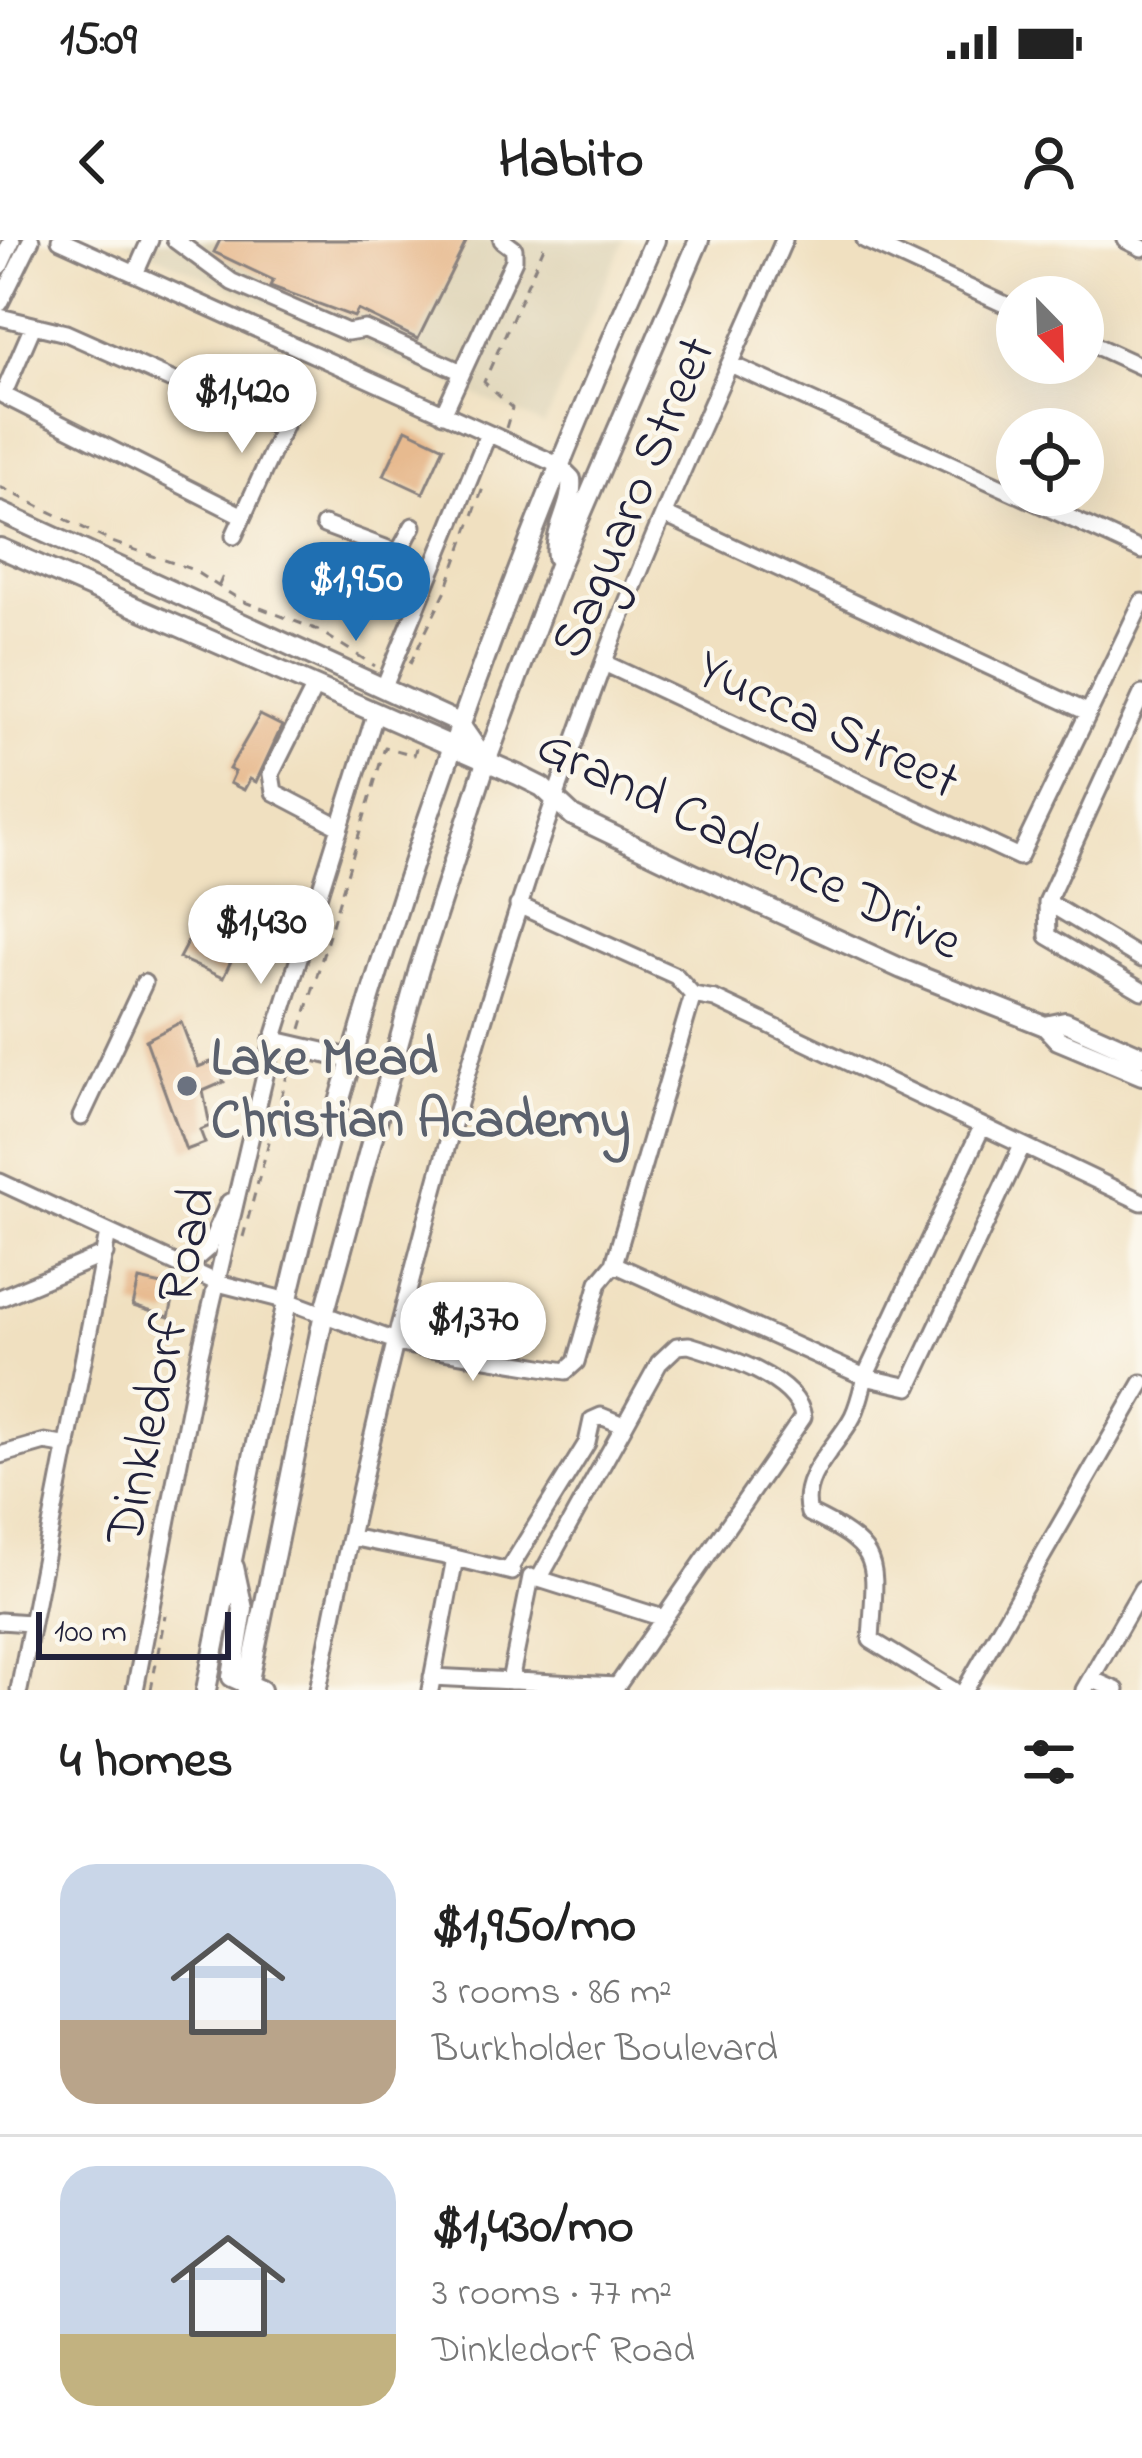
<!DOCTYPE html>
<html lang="en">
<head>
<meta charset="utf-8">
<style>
  body { margin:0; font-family:"Indie Flower",sans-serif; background:#f6f6f6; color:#222; height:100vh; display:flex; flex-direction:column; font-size:45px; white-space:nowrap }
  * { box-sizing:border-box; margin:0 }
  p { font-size:39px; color:#767676 }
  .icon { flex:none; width:66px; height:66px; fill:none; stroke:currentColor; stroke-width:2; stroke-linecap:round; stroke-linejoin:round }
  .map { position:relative; height:1450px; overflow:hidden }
  .sheet { display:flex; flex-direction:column; background:#fff; flex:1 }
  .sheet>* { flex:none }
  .needle { width:78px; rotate:157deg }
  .controls { position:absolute; left:996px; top:36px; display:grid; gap:24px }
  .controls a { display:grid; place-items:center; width:108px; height:108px; border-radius:50%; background:#fff; box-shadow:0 12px 48px #0002; font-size:60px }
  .scale { position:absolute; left:36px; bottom:30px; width:195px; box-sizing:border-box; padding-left:12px; border:6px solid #22223b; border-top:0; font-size:33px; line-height:42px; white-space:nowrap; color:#22223b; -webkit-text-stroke:9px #fbf7ec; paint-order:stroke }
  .price { position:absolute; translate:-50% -102px; padding:0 27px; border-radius:42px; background:#fff; color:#222; font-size:39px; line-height:78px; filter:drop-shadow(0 3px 6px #0008) }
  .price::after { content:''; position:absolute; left:50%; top:72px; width:36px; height:27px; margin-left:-18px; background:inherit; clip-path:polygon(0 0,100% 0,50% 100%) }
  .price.active { background:#1f6fb2; color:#fff }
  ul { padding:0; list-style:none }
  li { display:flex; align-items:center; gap:36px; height:300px; padding:0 60px }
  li+li { border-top:3px solid #e0e0e0 }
  li span { display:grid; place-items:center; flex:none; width:336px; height:240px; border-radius:36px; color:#555 }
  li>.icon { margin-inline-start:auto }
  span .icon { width:144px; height:144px; fill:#fffc; stroke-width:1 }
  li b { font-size:51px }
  h2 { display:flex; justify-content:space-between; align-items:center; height:144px; padding:0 60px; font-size:51px }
  .status { display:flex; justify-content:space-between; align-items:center; height:84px; padding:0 60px; background:#fff; direction:ltr }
  .status svg { height:33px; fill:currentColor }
  header { display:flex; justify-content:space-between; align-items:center; height:156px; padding:0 60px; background:#fff; font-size:54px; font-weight:700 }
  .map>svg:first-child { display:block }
  .built { fill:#ded3b5 }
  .building { fill:#e7ba8f }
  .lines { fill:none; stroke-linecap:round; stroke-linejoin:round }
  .minor-casing { stroke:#89817e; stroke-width:21 }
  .major-casing { stroke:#89817e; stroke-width:24 }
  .path { stroke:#89817e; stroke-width:3; stroke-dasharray:9 9; stroke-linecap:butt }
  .minor { stroke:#fff; stroke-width:15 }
  .major { stroke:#fff; stroke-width:18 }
  .worship-dot { fill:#6b7280; stroke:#fbf7ec; stroke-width:4.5 }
  .labels { text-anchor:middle; stroke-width:9; stroke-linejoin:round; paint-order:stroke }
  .street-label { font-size:54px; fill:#22223b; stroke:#fbf7ec }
  .worship-label { font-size:54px; font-weight:bold; fill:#5b616d; stroke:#fbf7ec; text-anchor:start }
</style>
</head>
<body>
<div class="status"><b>15:09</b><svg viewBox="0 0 49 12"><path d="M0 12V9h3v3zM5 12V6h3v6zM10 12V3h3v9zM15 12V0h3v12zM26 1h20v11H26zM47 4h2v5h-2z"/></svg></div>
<header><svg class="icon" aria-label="back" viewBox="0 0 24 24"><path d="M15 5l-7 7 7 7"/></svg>Habito<svg class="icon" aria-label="person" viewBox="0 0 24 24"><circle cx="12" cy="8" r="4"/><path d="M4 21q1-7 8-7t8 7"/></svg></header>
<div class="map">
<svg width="1142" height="1450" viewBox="0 0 1142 1450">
  <rect width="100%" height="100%" fill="#fbf7ec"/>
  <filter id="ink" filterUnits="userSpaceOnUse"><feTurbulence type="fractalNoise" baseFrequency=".00833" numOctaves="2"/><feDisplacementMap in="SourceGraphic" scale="24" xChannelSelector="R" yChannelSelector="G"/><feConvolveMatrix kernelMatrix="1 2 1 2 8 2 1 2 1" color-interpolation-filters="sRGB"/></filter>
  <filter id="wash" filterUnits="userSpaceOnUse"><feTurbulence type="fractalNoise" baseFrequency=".004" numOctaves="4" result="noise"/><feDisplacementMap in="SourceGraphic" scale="48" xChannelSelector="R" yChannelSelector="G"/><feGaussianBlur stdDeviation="2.7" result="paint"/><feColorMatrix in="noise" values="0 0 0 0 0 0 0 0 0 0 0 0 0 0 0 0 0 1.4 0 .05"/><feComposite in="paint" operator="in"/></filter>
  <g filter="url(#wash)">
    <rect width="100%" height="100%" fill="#f0e0c0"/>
    <path class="built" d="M121 0H624L544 185Z"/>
    <g id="blocks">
      <path class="building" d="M220 0H467L418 99 358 70 354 77 270 46 273 40 214 12Z
        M406 189 444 207 423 253 384 235Z
        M350 313 378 325 370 340 343 328Z
        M260 475 282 486 256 542 250 539 244 550 230 543 235 532 229 529Z
        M189 699 232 719 223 738 179 718Z
        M181 782 198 827 216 820 224 842 203 851 210 886 200 890 205 903 186 910 146 800Z
        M139 1040 176 1048 169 1077 133 1066Z"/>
    </g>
  </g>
  <g filter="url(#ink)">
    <use href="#blocks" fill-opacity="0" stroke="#89817e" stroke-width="3"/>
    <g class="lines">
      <defs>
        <path id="minor" d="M60 0 556 224
          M175 0 232 42 347 92 365 89 462 132
          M865 0 1017 70
          M1126 0 1142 8
          M0 26 12 0
          M135 34 150 0
          M0 63 31 0
          M0 77 66 93 282 189
          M33 86 3 155 243 276
          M1083 100 1142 127
          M730 124 1017 254
          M443 174 514 20V9L502 0
          M1020 255 1142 311
          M665 275 1085 471
          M324 285 396 312
          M234 296 297 157
          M300 333 371 363 413 286
          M604 423 1019 617 1142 362
          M384 447 488 194
          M314 448 271 534 274 552 337 585
          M1142 454 1047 662 1048 696 1142 751
          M1047 662 1142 719
          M518 665 676 736 693 755 715 759 1142 962
          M81 877 144 743
          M0 942 218 1043 288 1061 406 1105 566 1131 576 1122 599 1042 614 1024 693 755
          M614 1024 865 1137 909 1147 1022 906
          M187 1026 208 1008 229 962
          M0 1058 105 1014
          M0 1215 45 1202 68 1206
          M350 1297 455 1318 430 1450
          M455 1318 512 1332
          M508 1331 587 1203 592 1180 601 1176 623 1185
          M0 1381 30 1383
          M432 1437 617 1446 614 1450
          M1091 1439 1116 1450
          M510 1441 531 1337
          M617 1446 803 1177C797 1138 722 1115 689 1105L677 1106 659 1123 539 1339 663 1378
          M19 1450 108 993
          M135 1450 199 1118 273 801 375 475
          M318 1450C387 1101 478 760 602 427 656 282 723 142 784 0
          M953 1450 871 1400C875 1321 886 1310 809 1273 798 1236 838 1206 853 1176 859 1164 862 1149 865 1137L981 889
          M965 1450 1142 1143
          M1084 1450 1142 1349"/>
        <path id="major" d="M556 224 571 239C574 267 553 290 557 317
          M0 272 459 483 486 522
          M0 308 518 535 542 547 573 576 692 633 902 729 1045 786 1058 800 1142 835
          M1045 786 1065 782 1142 816
          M273 801 351 819
          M234 1327 243 1369 232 1437 261 1450
          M206 1450C240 1281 272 1112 316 946 403 620 519 308 655 0
          M247 1450 323 1078 419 729 486 522 558 328 699 0"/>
      </defs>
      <use href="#minor" class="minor-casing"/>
      <use href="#major" class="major-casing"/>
      <path class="path" d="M506 188 512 168 484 142 547 0
        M0 247 112 302 191 329 242 361 318 390 375 426
        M219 345 226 329
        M410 424 446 350 484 245
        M301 789 385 507 414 515 416 508
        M243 997 291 821
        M151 1450 165 1375"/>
      <use href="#minor" class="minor"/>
      <use href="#major" class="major"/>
    </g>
  </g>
  <circle class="worship-dot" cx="187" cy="846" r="12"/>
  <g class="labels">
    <g class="street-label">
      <text transform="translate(630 256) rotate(-67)" y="19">Saguaro Street</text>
      <text transform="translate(829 482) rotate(25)" y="19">Yucca Street</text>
      <text transform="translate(751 601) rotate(26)" y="19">Grand Cadence Drive</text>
      <text transform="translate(158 1125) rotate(-78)" y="19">Dinkledorf Road</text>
    </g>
    <g class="worship-label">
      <text x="211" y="834">Lake Mead<tspan x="211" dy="62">Christian Academy</tspan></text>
    </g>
  </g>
</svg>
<div class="controls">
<a><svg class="needle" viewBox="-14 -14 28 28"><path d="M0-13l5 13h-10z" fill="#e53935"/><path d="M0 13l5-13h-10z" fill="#767676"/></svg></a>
<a><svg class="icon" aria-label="locate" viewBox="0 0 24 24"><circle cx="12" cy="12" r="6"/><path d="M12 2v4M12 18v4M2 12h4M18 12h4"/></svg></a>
</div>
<div class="scale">100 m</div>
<b class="price" style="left:242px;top:216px">$1,420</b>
<b class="price active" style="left:356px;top:404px">$1,950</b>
<b class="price" style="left:261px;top:747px">$1,430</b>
<b class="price" style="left:473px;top:1144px">$1,370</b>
</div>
<section class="sheet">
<h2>4 homes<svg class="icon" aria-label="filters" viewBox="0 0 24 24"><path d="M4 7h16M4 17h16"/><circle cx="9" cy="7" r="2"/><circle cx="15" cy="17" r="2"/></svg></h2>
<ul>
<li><span style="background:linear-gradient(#c9d6e8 65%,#b9a48a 0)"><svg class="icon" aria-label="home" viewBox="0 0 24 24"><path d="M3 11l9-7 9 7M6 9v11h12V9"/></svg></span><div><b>$1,950/mo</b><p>3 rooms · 86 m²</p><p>Burkholder Boulevard</p></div></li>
<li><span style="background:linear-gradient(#c9d6e8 70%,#c2b280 0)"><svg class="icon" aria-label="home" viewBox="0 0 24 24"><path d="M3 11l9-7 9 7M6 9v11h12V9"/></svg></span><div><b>$1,430/mo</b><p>3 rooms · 77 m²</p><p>Dinkledorf Road</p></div></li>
</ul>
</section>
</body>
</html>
